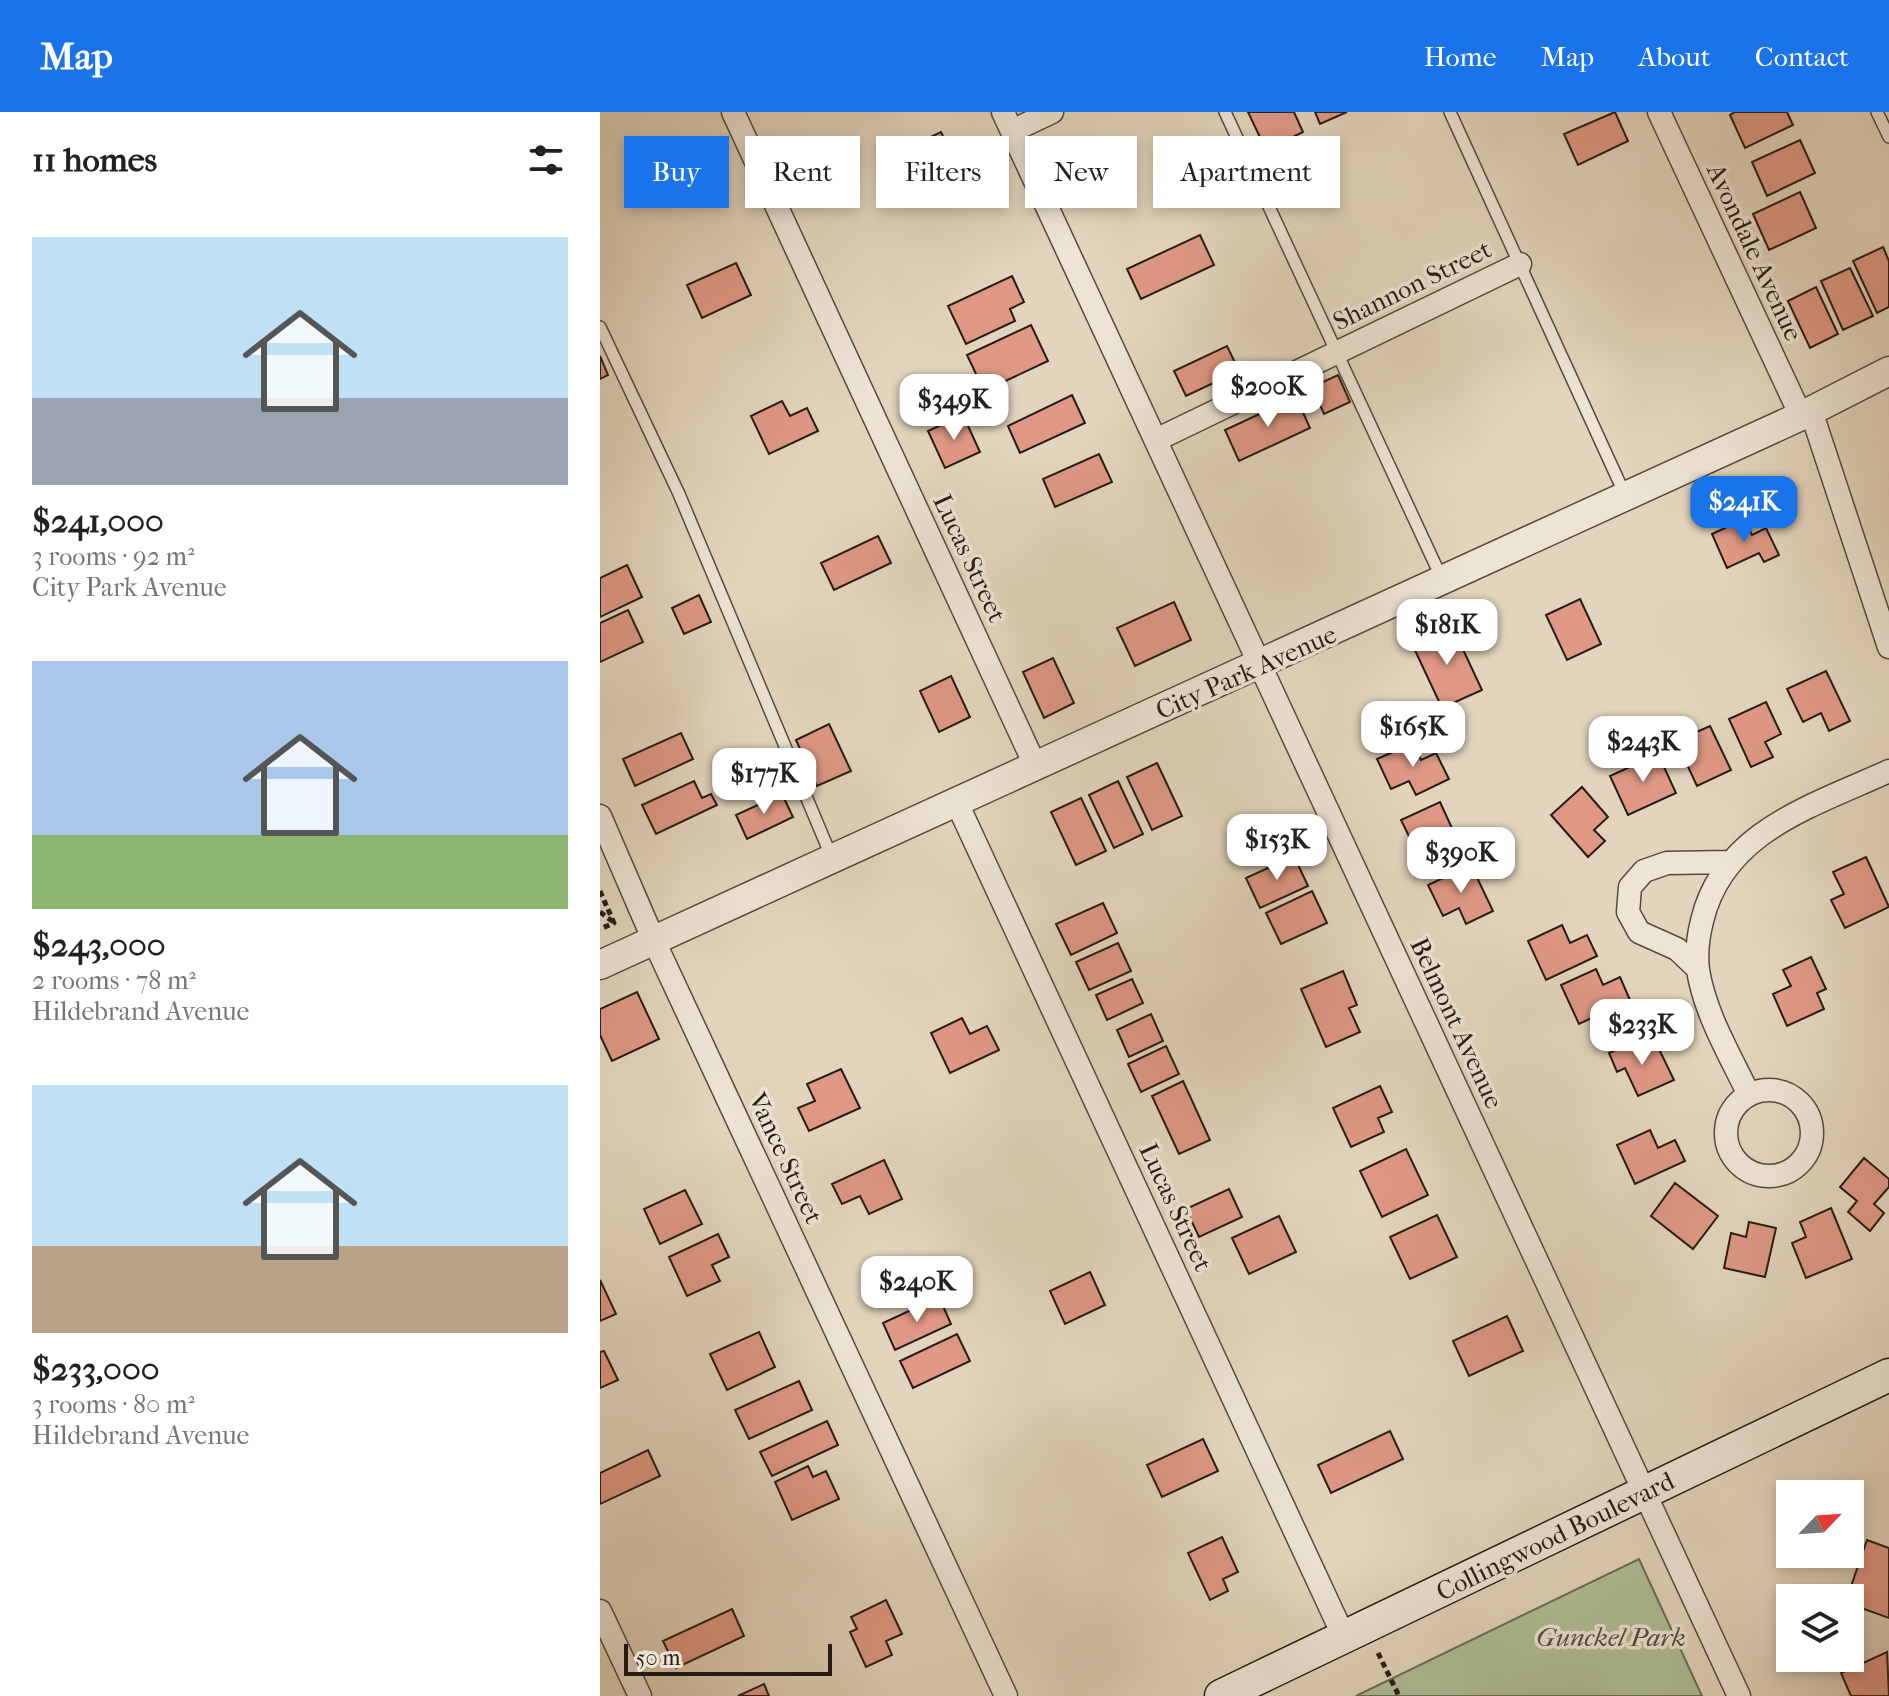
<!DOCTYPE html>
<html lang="en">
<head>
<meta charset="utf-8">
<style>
  body { margin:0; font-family:"IM FELL French Canon",serif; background:#f6f6f6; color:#202124; height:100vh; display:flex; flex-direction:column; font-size:30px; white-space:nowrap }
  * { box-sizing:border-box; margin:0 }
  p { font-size:26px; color:#757577 }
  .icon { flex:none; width:44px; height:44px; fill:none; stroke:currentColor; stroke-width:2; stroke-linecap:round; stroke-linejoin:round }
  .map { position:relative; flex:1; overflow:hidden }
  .panel { display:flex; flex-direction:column; background:#fff; width:600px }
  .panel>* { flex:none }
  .hud { position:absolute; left:24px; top:24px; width:760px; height:72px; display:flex; gap:16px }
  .needle { width:52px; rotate:65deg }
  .fabs { position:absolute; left:1176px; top:1368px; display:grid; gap:16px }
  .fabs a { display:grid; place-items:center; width:88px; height:88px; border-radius:0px; background:#fff; box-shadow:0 4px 12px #0003; font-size:40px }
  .scale { position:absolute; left:24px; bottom:20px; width:208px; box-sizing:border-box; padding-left:8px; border:4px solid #261c16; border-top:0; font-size:22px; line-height:28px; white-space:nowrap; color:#261c16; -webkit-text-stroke:6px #ede4d4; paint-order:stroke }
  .price { position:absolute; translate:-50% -68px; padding:0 18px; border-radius:16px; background:#fff; color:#222; font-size:26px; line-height:52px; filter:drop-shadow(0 2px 4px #0008) }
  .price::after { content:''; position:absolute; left:50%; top:48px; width:24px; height:18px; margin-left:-12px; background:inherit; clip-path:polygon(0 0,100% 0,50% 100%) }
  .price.selected { background:#1a73e8; color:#fff }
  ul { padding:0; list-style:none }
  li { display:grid; align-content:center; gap:16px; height:424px; padding:0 32px }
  li span { display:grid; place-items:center; height:248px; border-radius:0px; color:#555 }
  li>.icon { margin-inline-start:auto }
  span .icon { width:144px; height:144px; fill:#fffc; stroke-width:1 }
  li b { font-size:34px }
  h2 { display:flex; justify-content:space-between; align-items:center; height:96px; padding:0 32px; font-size:34px }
  .chip { padding:0 28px; border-radius:0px; background:#fff; box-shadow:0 4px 12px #0003; font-size:28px; line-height:72px }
  .chip.selected { background:#1a73e8; color:#fff }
  header { display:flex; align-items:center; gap:48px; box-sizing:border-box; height:112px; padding:0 40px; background:#1a73e8; color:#fff }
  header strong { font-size:38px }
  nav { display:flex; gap:44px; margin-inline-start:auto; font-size:28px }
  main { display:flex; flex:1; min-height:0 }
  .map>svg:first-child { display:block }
  .green { fill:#aebe96; stroke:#6a6d56; stroke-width:2 }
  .building { fill:#df9884; stroke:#261c16; stroke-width:2 }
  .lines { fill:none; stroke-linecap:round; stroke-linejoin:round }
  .service-casing { stroke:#554a40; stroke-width:14 }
  .minor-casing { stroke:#554a40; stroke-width:25 }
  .tertiary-casing { stroke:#554a40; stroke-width:31 }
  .secondary-casing { stroke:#261c16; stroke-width:35 }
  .path { stroke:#261c16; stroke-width:5; stroke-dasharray:6 4; stroke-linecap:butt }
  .service { stroke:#ede4d4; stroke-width:11 }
  .minor { stroke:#ede4d4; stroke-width:22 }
  .tertiary { stroke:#ede4d4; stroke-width:28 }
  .secondary { stroke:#ede4d4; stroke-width:32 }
  .labels { text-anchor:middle; stroke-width:7; stroke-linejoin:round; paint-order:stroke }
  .street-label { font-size:26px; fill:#261c16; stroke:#ede4d4 }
  .park-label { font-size:26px; font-style:italic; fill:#4f4d3c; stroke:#ede4d4 }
</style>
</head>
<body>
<header>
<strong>Map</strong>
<nav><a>Home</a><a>Map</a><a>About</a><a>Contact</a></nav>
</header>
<main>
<section class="panel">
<h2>11 homes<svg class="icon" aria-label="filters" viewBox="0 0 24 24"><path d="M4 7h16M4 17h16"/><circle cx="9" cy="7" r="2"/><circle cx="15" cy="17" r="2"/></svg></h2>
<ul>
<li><span style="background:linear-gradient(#bfe0f5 65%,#9aa5b1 0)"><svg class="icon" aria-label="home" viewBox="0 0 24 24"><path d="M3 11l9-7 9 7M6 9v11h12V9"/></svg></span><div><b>$241,000</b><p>3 rooms · 92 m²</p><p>City Park Avenue</p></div></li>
<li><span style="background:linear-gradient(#a9c7e8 70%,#8fb573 0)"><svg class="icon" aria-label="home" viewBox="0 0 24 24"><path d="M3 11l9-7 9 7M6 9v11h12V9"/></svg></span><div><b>$243,000</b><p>2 rooms · 78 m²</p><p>Hildebrand Avenue</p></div></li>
<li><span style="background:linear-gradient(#bfe0f5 65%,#b9a48a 0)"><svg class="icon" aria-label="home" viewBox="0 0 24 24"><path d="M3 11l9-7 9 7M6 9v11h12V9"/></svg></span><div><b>$233,000</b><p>3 rooms · 80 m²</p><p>Hildebrand Avenue</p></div></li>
</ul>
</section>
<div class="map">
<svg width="1289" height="1584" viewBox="0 0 1289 1584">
  <rect width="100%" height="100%" fill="#e3d5bd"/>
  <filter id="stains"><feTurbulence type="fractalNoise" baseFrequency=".0025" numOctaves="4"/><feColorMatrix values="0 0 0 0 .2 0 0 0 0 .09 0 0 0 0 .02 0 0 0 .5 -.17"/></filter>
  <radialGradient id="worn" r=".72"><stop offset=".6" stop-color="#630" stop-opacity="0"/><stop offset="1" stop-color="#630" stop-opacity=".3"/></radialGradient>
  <path class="green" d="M1039 1447 1102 1584H756Z"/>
  <path class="building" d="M648 0H694L703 20 666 38Z
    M715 0H747L720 12Z
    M1015 0 1028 29 978 53 964 22Z
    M1135 0H1187L1193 13 1145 36 1130 3Z
    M341 20 351 41 333 50 340 66 295 87 277 50Z
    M1200 28 1215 61 1167 84 1152 50Z
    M1200 80 1216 116 1169 138 1153 102Z
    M600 123 614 153 541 187 527 157Z
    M1283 135 1289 149V195L1277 201 1253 149Z
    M136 151 151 183 102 206 87 173Z
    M1250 156 1273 204 1243 218 1221 169Z
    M412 164 424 190 410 197 415 209 366 232 348 194Z
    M1216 175 1238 222 1210 236 1188 189Z
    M431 213 448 249 384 279 367 243Z
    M627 234 639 259 586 284 574 259Z
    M0 244 8 263 0 267Z
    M738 263 750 290 724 302 712 275Z
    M472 283 485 311 420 341 408 314Z
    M696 285 710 316 639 349 625 318Z
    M182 289 190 304 207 296 218 319 169 342 151 304Z
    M363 303 380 340 345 356 328 319Z
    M499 342 512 370 455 395 443 367Z
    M1144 407 1152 423 1166 416 1179 443 1164 450 1159 441 1127 456 1112 422Z
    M278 424 291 451 234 478 221 451Z
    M27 453 42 485 0 505V466Z
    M99 483 111 510 84 522 72 496Z
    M980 487 1001 532 967 548 946 503Z
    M574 490 591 528 535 554 517 516Z
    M28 498 43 530 0 550V511Z
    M852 514 882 578 842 596 812 532Z
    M453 546 474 591 444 606 423 560Z
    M1226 559 1250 609 1229 619 1221 601 1203 610 1187 577Z
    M351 564 370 605 339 620 320 579Z
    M1166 590 1181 622 1165 630 1173 645 1151 655 1129 607Z
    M229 612 251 659 217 674 196 628Z
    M1110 614 1131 658 1097 674 1076 629Z
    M81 621 93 647 35 674 23 647Z
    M813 631 821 648 836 641 849 667 816 683 809 669 791 677 777 647Z
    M1058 642 1076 681 1028 703 1010 664Z
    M557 651 582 704 552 718 527 665Z
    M94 669 102 686 111 682 117 693 56 722 42 693Z
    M518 669 543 722 514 736 489 683Z
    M982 675 1008 705 994 718 1005 729 988 745 951 703Z
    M182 682 193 705 147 727 136 703Z
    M481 686 506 739 476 753 451 700Z
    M840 690 862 738 824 755 801 708Z
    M694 744 708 774 660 796 646 766Z
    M1266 745 1289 795 1245 816 1231 788 1244 782 1233 760Z
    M871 753 893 799 866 812 859 796 843 804 828 773Z
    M712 779 727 811 681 832 666 801Z
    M503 791 517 821 471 843 456 812Z
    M962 813 970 831 987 823 997 844 946 868 928 829Z
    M518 831 531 859 489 878 476 850Z
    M1211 845 1226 877 1217 881 1224 897 1187 914 1173 882 1191 874 1183 858Z
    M996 857 1003 873 1020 865 1030 888 979 912 961 873Z
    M743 859 757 893 749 896 760 920 726 935 701 877Z
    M532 867 543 891 507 908 496 883Z
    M37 880 59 927 12 949 0 923V897Z
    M551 902 563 929 529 945 517 918Z
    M362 906 370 922 387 914 399 938 350 961 331 921Z
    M1037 928 1043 942 1058 935 1074 968 1038 984 1025 956 1017 960 1009 941Z
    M566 934 579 962 541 980 528 952Z
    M241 957 260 996 209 1019 198 996 215 989 207 972Z
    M583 969 610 1028 579 1042 552 984Z
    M780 974 792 1000 778 1006 784 1020 751 1035 733 996Z
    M1050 1018 1058 1036 1075 1028 1085 1049 1035 1072 1017 1033Z
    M806 1037 828 1083 782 1105 760 1059Z
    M1264 1046 1289 1067V1075L1274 1092 1284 1101 1270 1119 1248 1100 1257 1089 1240 1075Z
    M284 1048 302 1087 269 1102 260 1084 242 1092 232 1072Z
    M1075 1071 1118 1104 1093 1137 1051 1104Z
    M629 1077 642 1105 599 1125 586 1097Z
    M85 1078 102 1112 60 1132 44 1097Z
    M1231 1096 1252 1147 1206 1166 1192 1131 1206 1125 1200 1110Z
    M837 1103 857 1145 810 1167 790 1125Z
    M679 1104 696 1140 649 1162 632 1126Z
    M1149 1110 1176 1116 1165 1165 1124 1156 1131 1121 1146 1125Z
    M118 1122 129 1145 112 1153 120 1169 87 1184 69 1145Z
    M490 1160 505 1193 465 1212 450 1179Z
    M0 1168 16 1202 0 1209Z
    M339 1185 351 1212 295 1238 283 1211Z
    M907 1204 923 1239 869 1264 853 1229Z
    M159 1220 175 1255 127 1278 110 1242Z
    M357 1222 370 1249 313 1276 300 1249Z
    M4 1239 18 1268 0 1276V1240Z
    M199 1269 212 1298 149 1327 135 1298Z
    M227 1309 238 1333 172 1364 160 1340Z
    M790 1319 803 1347 731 1381 718 1353Z
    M603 1327 618 1359 562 1385 547 1353Z
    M48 1338 60 1364 0 1392V1361Z
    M208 1354 213 1365 226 1359 239 1387 192 1408 175 1370Z
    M622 1425 638 1460 623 1467 628 1479 610 1488 588 1441Z
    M1267 1428 1289 1436V1506L1250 1492 1247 1486Z
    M286 1488 302 1522 286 1529 292 1543 266 1555 250 1520 257 1517 251 1505Z
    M132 1497 144 1524 76 1556 63 1529Z
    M1287 1540 1289 1584H1251L1241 1561Z
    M164 1572 169 1584H138Z"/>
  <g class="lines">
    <defs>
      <path id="service" d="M625 0 842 467
        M850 0 1026 385
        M1277 0 1289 25
        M0 215 79 382 232 746"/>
      <path id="minor" d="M133 0 435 653
        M403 0 1139 1584
        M1059 0 1201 304
        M412 19 452 0
        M1211 299 1289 535
        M556 328 920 152
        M356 689 744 1525
        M0 704 54 829 406 1584
        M1098 857 1077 837 1039 820 1028 800 1030 775 1044 759 1067 751 1129 750
        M1126 1021a43 43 0 1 1 86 0a43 43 0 1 1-86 0Z
        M1149 983C1130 943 1105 902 1098 858 1096 842 1098 825 1102 809 1123 719 1213 694 1289 659
        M0 1499 40 1584"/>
      <path id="tertiary" d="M0 853C400 669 802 489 1201 304L1289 259"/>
      <path id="secondary" d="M621 1584 1289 1263"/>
    </defs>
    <use href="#service" class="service-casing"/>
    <use href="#minor" class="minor-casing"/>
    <use href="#tertiary" class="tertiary-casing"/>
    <use href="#secondary" class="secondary-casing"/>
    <path class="path" d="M0 779 14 811 0 817
      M0 800 12 809
      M778 1541 799 1584"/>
    <use href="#service" class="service"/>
    <use href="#minor" class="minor"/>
    <use href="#tertiary" class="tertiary"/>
    <use href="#secondary" class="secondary"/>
  </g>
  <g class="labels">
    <g class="street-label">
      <text transform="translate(1155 140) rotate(65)" y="9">Avondale Avenue</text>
      <text transform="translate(812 173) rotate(-26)" y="9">Shannon Street</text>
      <text transform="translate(370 446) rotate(65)" y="9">Lucas Street</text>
      <text transform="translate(646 560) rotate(-24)" y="9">City Park Avenue</text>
      <text transform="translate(857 911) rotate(65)" y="9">Belmont Avenue</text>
      <text transform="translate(186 1046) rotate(65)" y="9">Vance Street</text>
      <text transform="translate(576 1095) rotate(65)" y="9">Lucas Street</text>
      <text transform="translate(955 1424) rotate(-26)" y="9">Collingwood Boulevard</text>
    </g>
    <g class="park-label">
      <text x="1011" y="1534">Gunckel Park</text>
    </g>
  </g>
  <rect width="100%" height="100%" filter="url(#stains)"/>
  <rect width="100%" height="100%" fill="url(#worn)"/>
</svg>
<div class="fabs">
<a><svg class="needle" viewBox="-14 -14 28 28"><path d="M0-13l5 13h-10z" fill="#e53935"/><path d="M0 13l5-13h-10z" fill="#757577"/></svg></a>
<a><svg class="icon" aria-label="layers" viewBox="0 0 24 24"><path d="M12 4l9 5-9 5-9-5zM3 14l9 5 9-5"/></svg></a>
</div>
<div class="scale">50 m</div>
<b class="price" style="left:668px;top:317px">$200K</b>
<b class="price" style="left:354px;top:330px">$349K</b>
<b class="price selected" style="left:1144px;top:432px">$241K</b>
<b class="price" style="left:847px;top:555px">$181K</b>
<b class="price" style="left:813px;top:657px">$165K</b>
<b class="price" style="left:1043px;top:672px">$243K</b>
<b class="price" style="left:164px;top:704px">$177K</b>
<b class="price" style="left:677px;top:770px">$153K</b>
<b class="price" style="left:861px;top:783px">$390K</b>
<b class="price" style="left:1042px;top:955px">$233K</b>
<b class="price" style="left:317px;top:1212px">$240K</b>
<div class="hud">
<a class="chip selected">Buy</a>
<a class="chip">Rent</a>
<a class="chip">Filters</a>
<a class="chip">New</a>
<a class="chip">Apartment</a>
</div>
</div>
</main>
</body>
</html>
